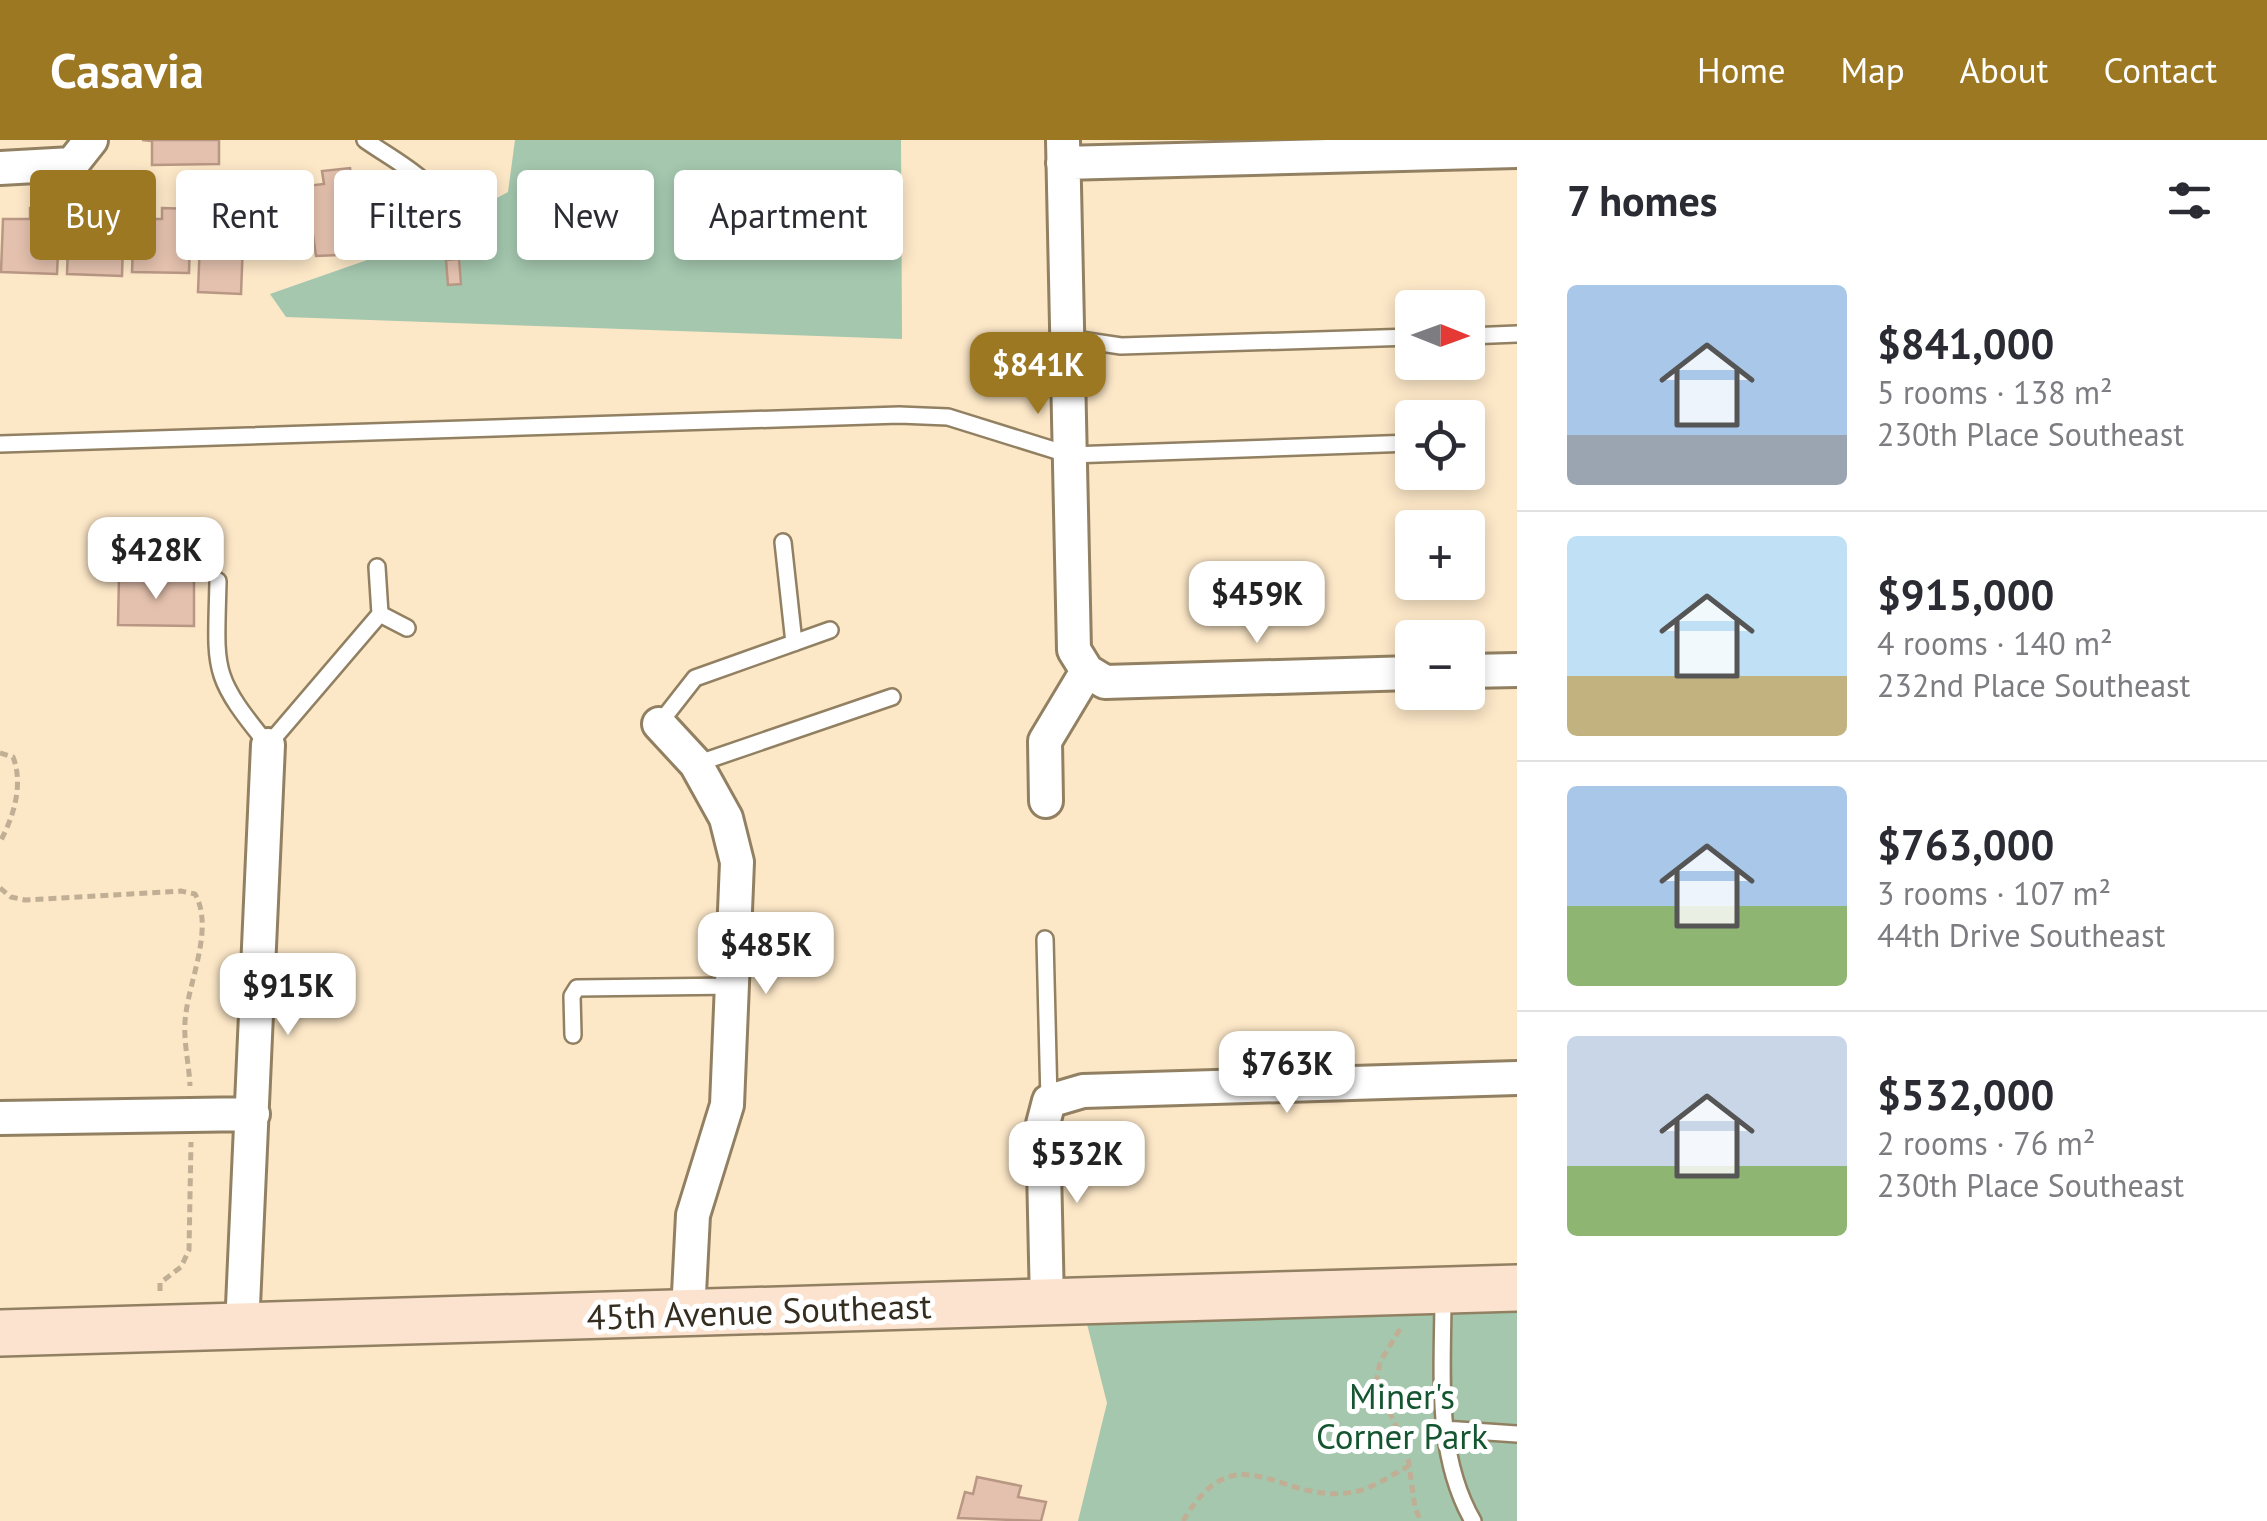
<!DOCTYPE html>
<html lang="en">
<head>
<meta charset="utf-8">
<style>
  body { margin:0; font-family:"PT Sans",sans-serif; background:#f2f2f3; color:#2b2b33; height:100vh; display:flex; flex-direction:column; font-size:38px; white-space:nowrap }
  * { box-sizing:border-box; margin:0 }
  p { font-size:32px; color:#7c7c81 }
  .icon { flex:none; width:55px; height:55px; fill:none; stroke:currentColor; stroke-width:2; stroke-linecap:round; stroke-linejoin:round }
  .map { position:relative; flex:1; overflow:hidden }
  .sheet { display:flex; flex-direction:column; background:#fff; width:750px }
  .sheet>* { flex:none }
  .banner { position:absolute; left:30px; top:30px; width:950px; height:90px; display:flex; gap:20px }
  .needle { width:65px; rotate:91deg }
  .buttons { position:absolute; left:1395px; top:150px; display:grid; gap:20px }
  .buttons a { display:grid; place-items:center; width:90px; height:90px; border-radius:10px; background:#fff; box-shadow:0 5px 15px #0003; font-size:50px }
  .price { position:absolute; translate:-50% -85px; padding:0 22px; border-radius:20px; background:#fff; color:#222; font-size:32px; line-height:65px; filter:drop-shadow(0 2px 5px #0008) }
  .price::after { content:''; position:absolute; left:50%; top:60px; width:30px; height:22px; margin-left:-15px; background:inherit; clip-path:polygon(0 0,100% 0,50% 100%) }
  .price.selected { background:#9c7823; color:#fff }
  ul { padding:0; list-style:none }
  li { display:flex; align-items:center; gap:30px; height:250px; padding:0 50px }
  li+li { border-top:2px solid #e1e1e2 }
  li span { display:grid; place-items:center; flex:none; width:280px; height:200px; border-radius:10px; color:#555 }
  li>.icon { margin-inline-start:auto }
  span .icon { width:120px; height:120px; fill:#fffc; stroke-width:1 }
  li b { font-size:42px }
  h2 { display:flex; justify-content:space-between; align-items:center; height:120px; padding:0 50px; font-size:42px }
  .pill { padding:0 35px; border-radius:10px; background:#fff; box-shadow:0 5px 15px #0003; font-size:35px; line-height:90px }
  .pill.selected { background:#9c7823; color:#fff }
  header { display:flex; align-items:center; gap:60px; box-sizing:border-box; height:140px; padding:0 50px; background:#9c7823; color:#fff }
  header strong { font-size:48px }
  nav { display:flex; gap:55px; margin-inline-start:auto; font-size:35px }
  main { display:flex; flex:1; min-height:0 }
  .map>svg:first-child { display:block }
  .green { fill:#a4c7ae }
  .building { fill:#e4c1ae; stroke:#b89784; stroke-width:2.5 }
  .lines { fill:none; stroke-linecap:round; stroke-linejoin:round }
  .lane-casing { stroke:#928062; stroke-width:20 }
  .street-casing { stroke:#928062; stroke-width:38 }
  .secondary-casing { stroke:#928062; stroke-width:50 }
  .path { stroke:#c0af95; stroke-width:5; stroke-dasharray:8 5; stroke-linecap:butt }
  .lane { stroke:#fff; stroke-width:15 }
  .street { stroke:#fff; stroke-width:32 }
  .secondary { stroke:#fce3d0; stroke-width:45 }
  .labels { text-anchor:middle; stroke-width:10; stroke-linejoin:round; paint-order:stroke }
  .street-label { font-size:35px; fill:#352d20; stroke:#fff }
  .park-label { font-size:35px; fill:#155631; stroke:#fff }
</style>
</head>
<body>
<header>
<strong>Casavia</strong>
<nav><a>Home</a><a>Map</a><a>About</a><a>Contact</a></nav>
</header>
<main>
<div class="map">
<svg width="1517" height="1381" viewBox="0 0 1517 1381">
  <rect width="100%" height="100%" fill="#fce7c7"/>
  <path class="green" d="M515 0H901L902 199 286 177 270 154 410 105 508 52Z
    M1517 1170V1381H1078L1107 1263 1086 1180Z"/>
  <path class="building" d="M142 0H219V24L152 25V1Z
    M350 28 353 51 364 50 367 80 383 78 388 113 316 116 306 46 324 44 322 31Z
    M30 68 60 69 57 134 1 132 3 79H30Z
    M162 68 191 69 189 133 132 132 134 79H162Z
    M96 69 124 70 122 136 67 134 69 79 95 80Z
    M201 75 244 76 241 154 198 152Z
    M459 119 461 144 448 145 446 120Z
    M119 437 194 439V486L118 485Z
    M977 1337 1021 1346 1018 1357 1046 1362 1041 1381 958 1378 965 1352 973 1354Z"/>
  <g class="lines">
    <defs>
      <path id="lane" d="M365 0C396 22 437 40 448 78
        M1468 196 1517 194
        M1067 198 1121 206 1412 197
        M1468 301H1473
        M0 304 899 275 948 277 1070 315 1412 303
        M783 402 794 503
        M377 427 380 474 407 488
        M218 441C216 531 210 534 268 605L380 474
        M659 584 695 538 830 490
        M696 624 892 557
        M1045 799 1049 961
        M573 895 572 856 577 848 735 846
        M1443 1155C1443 1231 1434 1313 1473 1381
        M1444 1289 1517 1294"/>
      <path id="street" d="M1063 0 1074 510 1087 531 1105 542 1412 533
        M1063 23 1517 11
        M0 28 72 24 91 0
        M1468 531 1517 530
        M659 584 696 624 726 678 737 722 727 965 693 1075 688 1173
        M1046 661 1045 601 1087 531
        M0 978 253 974
        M1047 1163 1043 984 1049 961 1083 951 1517 938
        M242 1188 268 605"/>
      <path id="secondary" d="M0 1193 1517 1148"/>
    </defs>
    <use href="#lane" class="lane-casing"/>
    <use href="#street" class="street-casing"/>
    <use href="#secondary" class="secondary-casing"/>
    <path class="path" d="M0 613 13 617C24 645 13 678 0 702
      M0 748 11 757 25 760 181 751 195 754C214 787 190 839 186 873 182 897 189 922 190 946
      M160 1151V1143L181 1127 189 1110 191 1002
      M1400 1189 1380 1222 1376 1243 1407 1310 1415 1368 1421 1381
      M1183 1381C1238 1288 1280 1366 1353 1352 1373 1349 1391 1335 1409 1326"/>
    <use href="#lane" class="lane"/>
    <use href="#street" class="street"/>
    <use href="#secondary" class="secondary"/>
  </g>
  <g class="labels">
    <g class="street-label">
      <text transform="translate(759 1172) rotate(-2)" y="12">45th Avenue Southeast</text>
    </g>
    <g class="park-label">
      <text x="1402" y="1269">Miner's<tspan x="1402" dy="40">Corner Park</tspan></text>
    </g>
  </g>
</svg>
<div class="buttons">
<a><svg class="needle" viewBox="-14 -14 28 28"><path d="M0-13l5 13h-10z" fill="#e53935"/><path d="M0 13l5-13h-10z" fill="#7c7c81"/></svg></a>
<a><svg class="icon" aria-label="locate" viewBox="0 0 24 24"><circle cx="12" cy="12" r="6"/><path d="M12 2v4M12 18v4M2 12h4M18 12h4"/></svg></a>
<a>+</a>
<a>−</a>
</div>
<b class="price selected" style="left:1038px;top:277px">$841K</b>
<b class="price" style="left:156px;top:462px">$428K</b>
<b class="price" style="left:1257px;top:506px">$459K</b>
<b class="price" style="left:766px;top:857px">$485K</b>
<b class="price" style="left:288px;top:898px">$915K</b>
<b class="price" style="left:1287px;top:976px">$763K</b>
<b class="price" style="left:1077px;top:1066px">$532K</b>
<div class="banner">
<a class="pill selected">Buy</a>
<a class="pill">Rent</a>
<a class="pill">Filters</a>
<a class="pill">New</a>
<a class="pill">Apartment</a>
</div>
</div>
<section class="sheet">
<h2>7 homes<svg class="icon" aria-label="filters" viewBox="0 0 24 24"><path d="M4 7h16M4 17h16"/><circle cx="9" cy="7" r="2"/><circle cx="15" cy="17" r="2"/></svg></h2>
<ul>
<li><span style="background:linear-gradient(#a9c7e8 75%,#9aa5b1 0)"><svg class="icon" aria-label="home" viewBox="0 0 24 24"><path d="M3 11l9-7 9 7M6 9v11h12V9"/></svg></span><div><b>$841,000</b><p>5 rooms · 138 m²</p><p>230th Place Southeast</p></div></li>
<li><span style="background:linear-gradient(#bfe0f5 70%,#c2b280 0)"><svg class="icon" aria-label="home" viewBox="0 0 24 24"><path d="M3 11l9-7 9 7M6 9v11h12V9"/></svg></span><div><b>$915,000</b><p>4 rooms · 140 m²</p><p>232nd Place Southeast</p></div></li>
<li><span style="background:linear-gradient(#a9c7e8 60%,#8fb573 0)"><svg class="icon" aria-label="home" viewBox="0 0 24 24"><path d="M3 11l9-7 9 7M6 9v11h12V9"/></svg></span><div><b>$763,000</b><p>3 rooms · 107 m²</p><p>44th Drive Southeast</p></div></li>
<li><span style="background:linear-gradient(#c9d6e8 65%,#8fb573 0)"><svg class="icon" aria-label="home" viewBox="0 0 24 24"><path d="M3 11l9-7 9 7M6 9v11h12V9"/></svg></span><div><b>$532,000</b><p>2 rooms · 76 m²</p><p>230th Place Southeast</p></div></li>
</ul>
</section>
</main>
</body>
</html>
